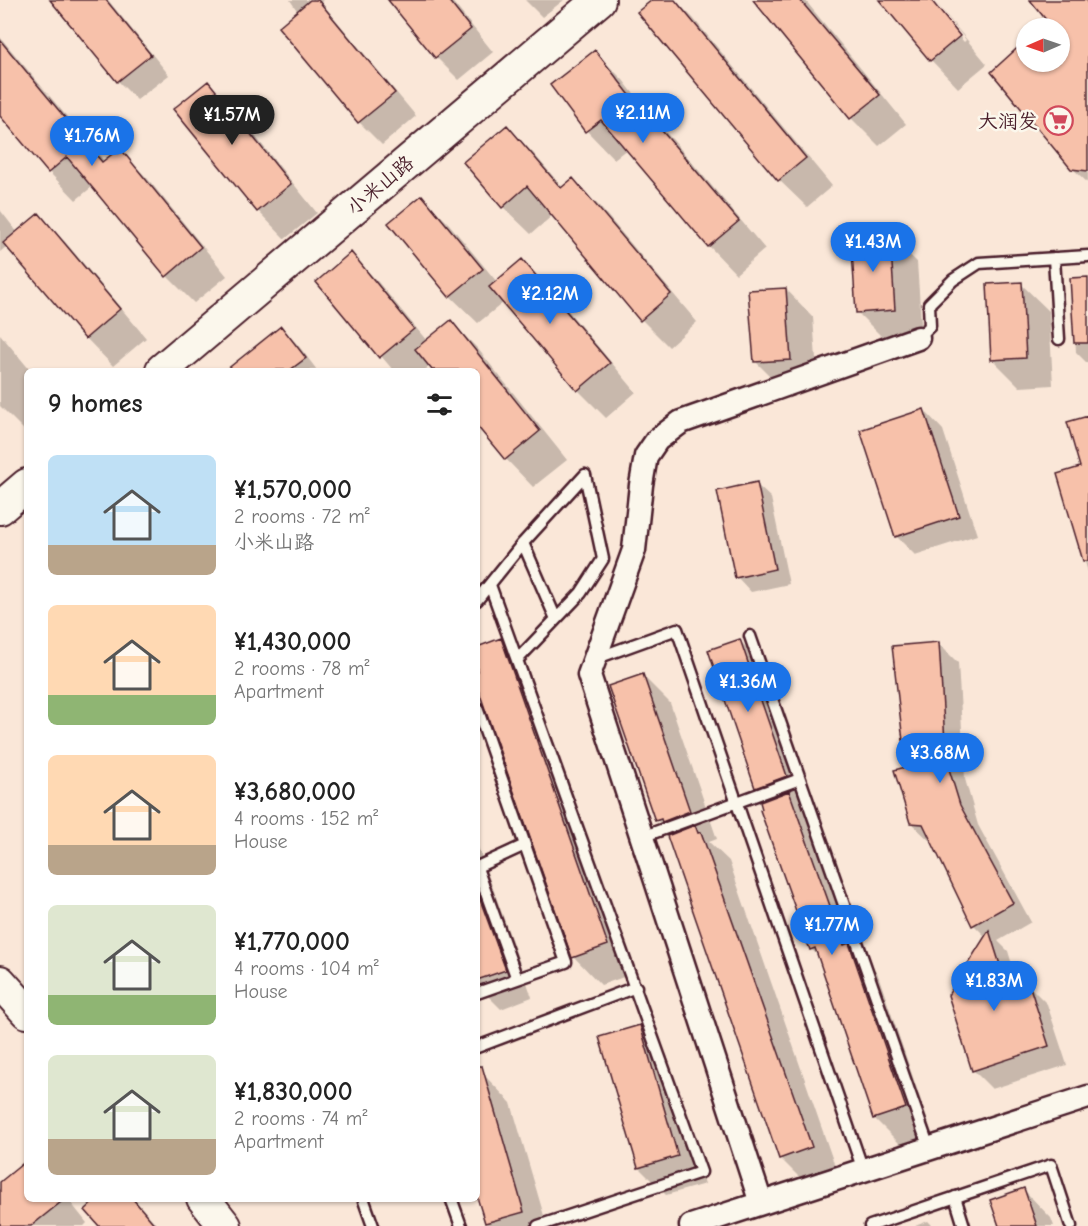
<!DOCTYPE html>
<html lang="en">
<head>
<meta charset="utf-8">
<style>
  body { margin:0; font-family:"Comic Neue","LXGW WenKai TC",sans-serif; background:#f6f6f6; color:#222; height:100vh; display:flex; flex-direction:column; font-size:22px; white-space:nowrap }
  * { box-sizing:border-box; margin:0 }
  p { font-size:20px; color:#767676 }
  .icon { flex:none; width:33px; height:33px; fill:none; stroke:currentColor; stroke-width:2; stroke-linecap:round; stroke-linejoin:round }
  .map { position:relative; flex:1; overflow:hidden }
  .panel { position:absolute; left:24px; top:368px; width:456px; height:834px; display:flex; flex-direction:column; background:#fff; border-radius:9px; box-shadow:0 2px 4px #0004 }
  .panel>* { flex:none }
  .needle { width:39px; rotate:268deg }
  .controls { position:absolute; left:1016px; top:18px; display:grid; gap:12px }
  .controls a { display:grid; place-items:center; width:54px; height:54px; border-radius:50%; background:#fff; box-shadow:0 2px 4px #0004; font-size:30px }
  .price { position:absolute; translate:-50% -51px; padding:0 14px; border-radius:21px; background:#1a73e8; color:#fff; font-size:20px; line-height:39px; filter:drop-shadow(0 2px 3px #0008) }
  .price::after { content:''; position:absolute; left:50%; top:36px; width:18px; height:14px; margin-left:-9px; background:inherit; clip-path:polygon(0 0,100% 0,50% 100%) }
  .price.active { background:#222; color:#fff }
  ul { padding:0; list-style:none }
  li { display:flex; align-items:center; gap:18px; height:150px; padding:0 24px }
  li span { display:grid; place-items:center; flex:none; width:168px; height:120px; border-radius:9px; color:#555 }
  li>.icon { margin-inline-start:auto }
  span .icon { width:72px; height:72px; fill:#fffc; stroke-width:1 }
  li b { font-size:26px }
  h2 { display:flex; justify-content:space-between; align-items:center; height:72px; padding:0 24px; font-size:26px }
  .map>svg:first-child { display:block }
  .shadow { fill:#0003 }
  .building { fill:#f7c1aa; stroke:#4a1f2b; stroke-width:1.5 }
  .lines { fill:none; stroke-linecap:round; stroke-linejoin:round }
  .lane-casing { stroke:#4a1f2b; stroke-width:15 }
  .street-casing { stroke:#4a1f2b; stroke-width:27 }
  .secondary-casing { stroke:#4a1f2b; stroke-width:36 }
  .lane { stroke:#fbf7ec; stroke-width:10 }
  .street { stroke:#fbf7ec; stroke-width:22 }
  .secondary { stroke:#fbf7ec; stroke-width:32 }
  .labels { text-anchor:middle; stroke-width:5; stroke-linejoin:round; paint-order:stroke }
  .poi-label { font-size:20px; fill:#4a1f2b; stroke:#fbf7ec; text-anchor:end }
  .street-label { font-size:20px; fill:#4a1f2b; stroke:#fbf7ec }
</style>
</head>
<body>
<div class="map">
<svg width="1088" height="1226" viewBox="0 0 1088 1226">
  <rect width="100%" height="100%" fill="#fae7d8"/>
  <filter id="ink" filterUnits="userSpaceOnUse"><feTurbulence type="fractalNoise" baseFrequency=".0167" numOctaves="2"/><feDisplacementMap in="SourceGraphic" scale="12" xChannelSelector="R" yChannelSelector="G"/><feConvolveMatrix kernelMatrix="1 2 1 2 8 2 1 2 1" color-interpolation-filters="sRGB"/></filter>
  <g filter="url(#ink)">
    <path class="shadow" d="M52 0H108L169 75 137 100 118 81Z
      M290 0H323L321 2 416 116 382 145 359 122 298 12Z
      M390 0H451L493 52 459 80 436 57Z
      M525 0H564L542 17Z
      M654 0H675L693 18 832 186 807 207 779 180Z
      M755 0H805L906 124 879 146 851 118Z
      M882 0H929L964 42 966 40 934 0 987 64 958 88 931 60Z
      M1032 0H1088V183L1072 168 993 72 1026 42V62H1059V28H1041L1049 21Z
      M0 37 105 162 119 150 147 178 227 276 194 303 167 276 93 186 76 200 49 172 0 113Z
      M595 52 623 80 657 124 673 140 765 249 736 274 709 246 627 149 614 159 587 131 552 86Z
      M208 83 235 111 317 213 285 239 258 211Z
      M507 127 534 154 563 188 573 180 600 207 697 322 669 347 641 319 553 215 531 234 503 207Z
      M422 197 449 224 497 282 522 261 549 288 636 392 606 418 578 390 504 302 478 323 450 296Z
      M0 210 18 233 39 215 66 243 146 338 113 366 86 338 7 246 0 252Z
      M889 235 917 262 922 337 885 340 857 312Z
      M351 254 378 282 427 341 451 322 478 349 567 460 533 487 506 459 477 424V370H434L430 366 425 370H393L318 282Z
      M1088 278V364L1076 352 1072 279Z
      M1021 284 1049 311 1053 385 1020 387 992 359Z
      M786 289 813 317 818 387 783 389 755 361Z
      M281 328 298 345 317 370H228Z
      M0 334 30 370H27V430L25 431 0 406Z
      M924 410 943 430 977 535 915 555 896 536Z
      M1088 418V572L1059 475 1082 468Z
      M756 484 771 498 789 584 751 592 737 577Z
      M500 640 528 668 635 973 601 985 574 957 477 680V648Z
      M740 641 767 668 813 804 803 807 816 820 867 962 877 972 933 1136 902 1146 875 1119 820 957 811 949 769 800 756 787Z
      M939 644 958 663 965 779 978 825 1031 922 998 941 1008 951 1019 988 1028 985 1047 1004 1067 1065 992 1089 973 1070 986 937 974 925 933 842H931L911 823 908 768Z
      M643 676 670 703 717 839 709 842 729 861 838 1175 808 1186 780 1158 672 836 657 820Z
      M477 844 532 997 501 1009 477 985Z
      M640 1027 667 1055 705 1184 666 1195 639 1168Z
      M484 1075 511 1103 547 1226H489L486 1223 477 1191V1077Z
      M27 1162V1198H67L87 1223 84 1226H0V1184Z
      M1024 1190 1051 1218 1054 1226H1000Z
      M101 1198H133L158 1226H101Z
      M928 1221 933 1226H915Z"/>
    <path class="building" d="M50 0H106L151 55 117 82Z
      M310 0H318L395 93 358 123 278 27Z
      M388 0H448L471 29 435 58Z
      M652 0H675L806 158 778 181 637 12Z
      M753 0H800L880 95 850 119Z
      M879 0H931L960 36 930 61Z
      M1030 0H1088V171L1071 169 991 72 1026 40V62H1059V28H1038L1047 21Z
      M0 40 102 162 120 148 201 247 166 277 67 157 48 173 0 116Z
      M595 50 643 112 645 111 739 221 708 247 601 120 585 132 550 85Z
      M208 81 291 184 257 212 173 109Z
      M507 125 561 188 573 178 671 294 640 321 527 186 502 208 463 162Z
      M422 195 483 269 449 297 388 223Z
      M39 213 120 309 85 339 3 243Z
      M890 233 895 310 856 313 851 235Z
      M351 252 414 329 379 358 316 282Z
      M522 259 610 363 577 391 489 287Z
      M1088 277V343H1074L1070 278Z
      M1022 282 1026 358 991 360 987 284Z
      M786 288 791 360 754 362 748 290Z
      M451 320 540 431 505 460 477 426V370H432L415 349Z
      M281 326 306 358 290 370H226Z
      M924 409 959 516 895 537 860 430Z
      M1088 416V561H1083L1057 474 1080 467 1067 422Z
      M757 482 775 569 735 578 717 491Z
      M501 638 608 945 572 958 477 686V647Z
      M740 639 787 776 755 788 708 650Z
      M939 642 946 759 960 805 1013 903 972 926 923 824 910 823 894 770 906 767 892 646Z
      M643 674 690 811 662 822 661 819 655 821 608 686Z
      M789 791 844 945 849 943 906 1108 873 1119 815 948 810 950 760 810 762 809 760 802Z
      M695 825 698 833 701 832 812 1147 779 1159 667 836Z
      M477 897H479L506 970 477 980Z
      M989 930 1008 990 1029 984 1049 1046 972 1071 948 995Z
      M640 1025 678 1156 638 1168 599 1037Z
      M477 1066H482L524 1212 485 1223 477 1197Z
      M27 1160V1198H66L31 1226H0V1182Z
      M1024 1188 1037 1226H999L990 1200Z
      M98 1198H132L156 1226H99L85 1210Z"/>
    <g class="lines">
      <defs>
        <path id="lane" d="M1054 258 1059 339
          M918 338 930 326 929 304 953 280 979 263 1088 256
          M523 543 556 619
          M490 585 701 1172 538 1226
          M477 600 523 543 585 475
          M750 636 929 1148
          M597 658 677 629 863 1170
          M517 660 581 593 603 559 585 475
          M477 708 566 962 477 993
          M642 837 800 779
          M477 867 525 845
          M477 868 517 979
          M477 1047 636 987
          M955 1197 964 1226
          M363 1198 373 1226
          M451 1198 461 1226
          M870 1226 1051 1165 1071 1226"/>
        <path id="street" d="M761 1203 589 675 634 550 641 485 646 456 657 440 681 422 918 338
          M691 1226 1088 1097"/>
        <path id="secondary" d="M162 370 599 0
          M0 508 27 485
          M0 982 27 1012
          M203 1198 225 1226"/>
      </defs>
      <use href="#lane" class="lane-casing"/>
      <use href="#street" class="street-casing"/>
      <use href="#secondary" class="secondary-casing"/>
      <use href="#lane" class="lane"/>
      <use href="#street" class="street"/>
      <use href="#secondary" class="secondary"/>
    </g>
  </g>
  <defs>
    <symbol id="supermarket-ring" viewBox="-11 -11 22 22"><circle r="9.5" fill="#fbf7ec" stroke="#d1495b" stroke-width="1.5"/><path d="M-6-5.5h2.5l.6 2H6L4.5 2H-2.5L-4.4-4H-6ZM-1.5 3.2a1.3 1.3 0 1 0 .1 0ZM3 3.2a1.3 1.3 0 1 0 .1 0Z" fill="#d1495b"/></symbol>
  </defs>
  <g fill-rule="evenodd">
    <use href="#supermarket-ring" x="1042" y="104" width="33" height="33"/>
  </g>
  <g class="labels">
    <g class="poi-label">
      <text x="1038" y="128">大润发</text>
    </g>
    <g class="street-label">
      <text transform="translate(380 185) rotate(-40)" y="7">小米山路</text>
    </g>
  </g>
</svg>
<div class="controls">
<a><svg class="needle" viewBox="-14 -14 28 28"><path d="M0-13l5 13h-10z" fill="#e53935"/><path d="M0 13l5-13h-10z" fill="#767676"/></svg></a>
</div>
<b class="price" style="left:643px;top:144px">¥2.11M</b>
<b class="price active" style="left:232px;top:146px">¥1.57M</b>
<b class="price" style="left:92px;top:167px">¥1.76M</b>
<b class="price" style="left:873px;top:273px">¥1.43M</b>
<b class="price" style="left:550px;top:325px">¥2.12M</b>
<b class="price" style="left:748px;top:713px">¥1.36M</b>
<b class="price" style="left:940px;top:784px">¥3.68M</b>
<b class="price" style="left:832px;top:956px">¥1.77M</b>
<b class="price" style="left:994px;top:1012px">¥1.83M</b>
<section class="panel">
<h2>9 homes<svg class="icon" aria-label="filters" viewBox="0 0 24 24"><path d="M4 7h16M4 17h16"/><circle cx="9" cy="7" r="2"/><circle cx="15" cy="17" r="2"/></svg></h2>
<ul>
<li><span style="background:linear-gradient(#bfe0f5 75%,#b9a48a 0)"><svg class="icon" aria-label="home" viewBox="0 0 24 24"><path d="M3 11l9-7 9 7M6 9v11h12V9"/></svg></span><div><b>¥1,570,000</b><p>2 rooms · 72 m²</p><p>小米山路</p></div></li>
<li><span style="background:linear-gradient(#ffd9b3 75%,#8fb573 0)"><svg class="icon" aria-label="home" viewBox="0 0 24 24"><path d="M3 11l9-7 9 7M6 9v11h12V9"/></svg></span><div><b>¥1,430,000</b><p>2 rooms · 78 m²</p><p>Apartment</p></div></li>
<li><span style="background:linear-gradient(#ffd9b3 75%,#b9a48a 0)"><svg class="icon" aria-label="home" viewBox="0 0 24 24"><path d="M3 11l9-7 9 7M6 9v11h12V9"/></svg></span><div><b>¥3,680,000</b><p>4 rooms · 152 m²</p><p>House</p></div></li>
<li><span style="background:linear-gradient(#dfe7d0 75%,#8fb573 0)"><svg class="icon" aria-label="home" viewBox="0 0 24 24"><path d="M3 11l9-7 9 7M6 9v11h12V9"/></svg></span><div><b>¥1,770,000</b><p>4 rooms · 104 m²</p><p>House</p></div></li>
<li><span style="background:linear-gradient(#dfe7d0 70%,#b9a48a 0)"><svg class="icon" aria-label="home" viewBox="0 0 24 24"><path d="M3 11l9-7 9 7M6 9v11h12V9"/></svg></span><div><b>¥1,830,000</b><p>2 rooms · 74 m²</p><p>Apartment</p></div></li>
</ul>
</section>
</div>
</body>
</html>
